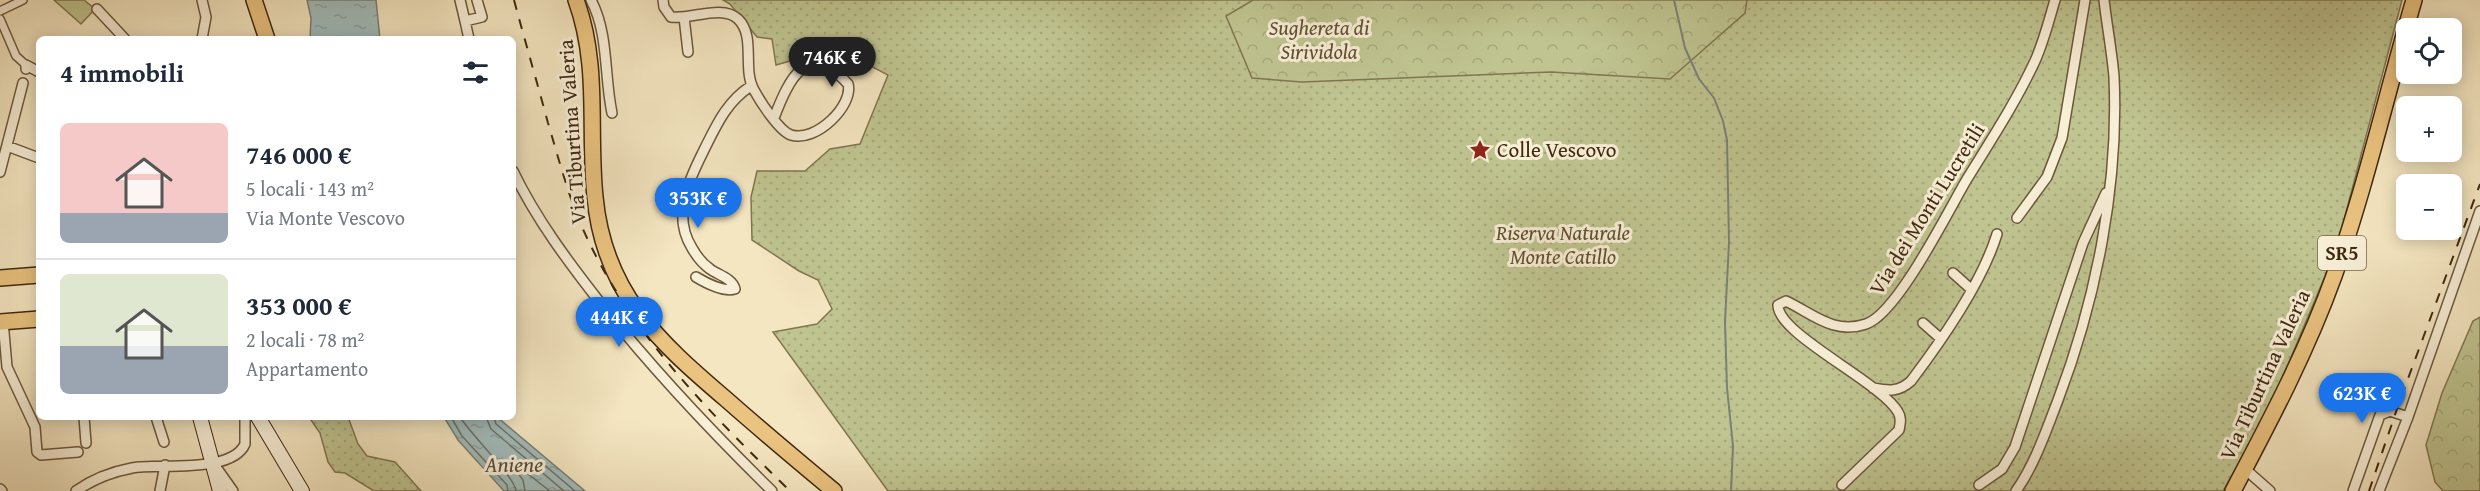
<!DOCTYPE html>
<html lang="it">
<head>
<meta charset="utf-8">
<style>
  body { margin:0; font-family:"Gentium Book Plus",serif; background:#f6f6f7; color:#1f2937; height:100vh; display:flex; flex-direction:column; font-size:22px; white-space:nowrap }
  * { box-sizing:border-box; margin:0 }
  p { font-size:20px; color:#747a83 }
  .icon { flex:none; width:33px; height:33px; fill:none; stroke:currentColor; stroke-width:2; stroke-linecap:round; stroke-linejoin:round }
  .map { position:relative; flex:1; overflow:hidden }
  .drawer { position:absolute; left:36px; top:36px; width:480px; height:384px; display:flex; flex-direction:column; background:#fff; border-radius:9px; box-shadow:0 3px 15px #0003 }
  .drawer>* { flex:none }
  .buttons { position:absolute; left:2396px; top:18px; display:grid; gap:12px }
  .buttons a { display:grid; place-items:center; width:66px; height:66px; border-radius:9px; background:#fff; box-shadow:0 3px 15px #0003; font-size:30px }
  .price { position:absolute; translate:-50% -51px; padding:0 14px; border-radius:21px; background:#1a73e8; color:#fff; font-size:20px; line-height:39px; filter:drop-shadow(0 2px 3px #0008) }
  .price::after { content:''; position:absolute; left:50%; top:36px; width:18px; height:14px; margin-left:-9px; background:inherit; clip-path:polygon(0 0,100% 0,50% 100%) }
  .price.on { background:#222; color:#fff }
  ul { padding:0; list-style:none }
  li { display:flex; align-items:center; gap:18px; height:150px; padding:0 24px }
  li+li { border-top:2px solid #e0e1e3 }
  li span { display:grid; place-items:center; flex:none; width:168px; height:120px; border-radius:9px; color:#555 }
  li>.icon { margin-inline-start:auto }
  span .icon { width:72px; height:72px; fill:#fffc; stroke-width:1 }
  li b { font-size:26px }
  h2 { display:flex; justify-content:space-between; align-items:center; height:72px; padding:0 24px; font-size:26px }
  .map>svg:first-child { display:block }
  .grass { fill:url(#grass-dots); stroke:#807650; stroke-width:1.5 }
  .forest { fill:url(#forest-crowns); stroke:#807650; stroke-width:1.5 }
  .pitch { fill:#bfc490; stroke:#807650; stroke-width:1.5 }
  .water { fill:url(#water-ripples); stroke:#7a8178; stroke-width:1.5 }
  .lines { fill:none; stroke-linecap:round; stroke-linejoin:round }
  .shore { stroke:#707266; stroke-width:1.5 }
  .stream { stroke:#7a8178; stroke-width:2 }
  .pedestrian-casing { stroke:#6d583c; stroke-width:10 }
  .minor-casing { stroke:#6d583c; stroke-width:12 }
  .secondary-casing { stroke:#402810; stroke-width:16 }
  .primary-casing { stroke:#402810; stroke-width:18 }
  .pedestrian { stroke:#f8efd7; stroke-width:7 }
  .minor { stroke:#f8efd7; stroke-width:9 }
  .secondary { stroke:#f8efd7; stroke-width:14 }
  .primary { stroke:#eac380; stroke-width:15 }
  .rail { stroke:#402810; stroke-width:2; stroke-dasharray:10 10; stroke-linecap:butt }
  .labels { text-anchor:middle; stroke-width:6; stroke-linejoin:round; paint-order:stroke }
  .shield { fill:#f8efd7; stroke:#77644c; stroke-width:1.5 }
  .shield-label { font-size:20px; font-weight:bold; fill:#402810 }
  .park-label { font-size:21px; font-style:italic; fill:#604f30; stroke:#f8efd7 }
  .street-label { font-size:21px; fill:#402810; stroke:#f8efd7 }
  .poi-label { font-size:21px; fill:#402810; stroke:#f8efd7; text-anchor:start }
  .water-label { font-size:22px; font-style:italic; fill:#584d3b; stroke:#f8efd7 }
</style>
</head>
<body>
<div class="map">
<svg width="2480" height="491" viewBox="0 0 2480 491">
  <defs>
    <pattern id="grass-dots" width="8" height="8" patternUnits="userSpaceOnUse" patternTransform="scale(1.5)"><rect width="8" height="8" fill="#bfc490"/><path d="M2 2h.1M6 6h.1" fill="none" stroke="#a5a87b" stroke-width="1.8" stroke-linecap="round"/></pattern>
    <pattern id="forest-crowns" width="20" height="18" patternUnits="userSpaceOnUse" patternTransform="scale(1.5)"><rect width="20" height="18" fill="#bfc490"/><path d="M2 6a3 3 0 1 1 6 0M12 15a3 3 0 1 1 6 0" fill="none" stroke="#a5a87b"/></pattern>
    <pattern id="water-ripples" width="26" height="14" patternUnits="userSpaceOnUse" patternTransform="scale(1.5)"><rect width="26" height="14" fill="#a1bdbd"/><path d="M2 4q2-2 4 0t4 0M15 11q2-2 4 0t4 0" fill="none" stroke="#8ca2a1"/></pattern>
  </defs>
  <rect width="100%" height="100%" fill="#f4e6c1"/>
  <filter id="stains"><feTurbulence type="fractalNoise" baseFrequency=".00333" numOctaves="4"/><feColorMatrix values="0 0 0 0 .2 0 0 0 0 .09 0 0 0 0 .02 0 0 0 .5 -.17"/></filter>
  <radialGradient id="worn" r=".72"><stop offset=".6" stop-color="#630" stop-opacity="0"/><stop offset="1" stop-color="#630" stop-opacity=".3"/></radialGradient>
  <path class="grass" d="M723 0H2402L2336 250 2271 405 2223 491H888L773 332 817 324 832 309 818 280 799 271 752 240 751 197 757 171H805L830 149 860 144 888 75 865 63 852 44 828 45 811 55 776 65 772 39 757 37 730 4Z
    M309 417H348L358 444 367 456 395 462 421 491H374L345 473 335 472 328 462 320 433Z"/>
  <path class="forest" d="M1253 0H1747L1745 13 1670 79 1551 72 1302 82 1252 78 1226 16Z
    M2480 317V491H2443L2435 482 2426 445 2442 393 2473 321Z"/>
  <path class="pitch" d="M54 0H84L95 9 81 24Z"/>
  <path class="water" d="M307 0H376L380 39H310L311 18Z
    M444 417H497L585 491H504L458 440Z"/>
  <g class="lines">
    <path class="shore" d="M451 417 462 436 507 485 508 491
      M460 417C471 435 515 477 516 491
      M486 417 491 429 564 491
      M494 417 496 424 575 491
      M525 491 523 480 514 468 516 465 550 491"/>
    <path class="stream" d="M1674 0 1685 48 1699 79 1714 98 1723 121 1727 140 1729 242 1725 322 1727 388 1733 446 1731 491"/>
    <defs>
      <path id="pedestrian" d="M0 11 23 0
        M0 19 16 56 26 65"/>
      <path id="minor" d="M460 0 465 21 482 17 477 0
        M591 0C609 34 604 76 612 113
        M663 0 664 7 671 17C690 20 722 4 738 19 756 36 742 69 754 90 760 101 779 131 791 135 816 143 854 105 848 84 807 39 789 79 774 118
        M97 9 125 39
        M684 17 688 52
        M465 21 469 39
        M202 39 206 17 202 0
        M26 69V65L39 72
        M7 146 39 158
        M513 171C536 219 569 263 602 305 654 371 712 432 772 491
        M0 172 23 83
        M2017 218 2047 177 2062 138 2085 0
        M1953 273 1972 290
        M696 277C706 283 724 292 735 289 732 278 718 275 710 269 703 264 697 257 692 248 672 216 688 182 703 152 716 126 726 102 751 86
        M3 321 7 367 35 427 37 452 41 455 78 452
        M1923 323 1940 338
        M1873 388C1889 391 1899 392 1911 381 1942 340 1982 283 1997 234
        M84 417 86 443
        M156 417 164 442
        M216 467 233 491
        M2245 469 2270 491
        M1842 485 1899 430C1900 424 1902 418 1898 412 1881 382 1777 334 1778 305L1786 301C1813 314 1834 335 1866 324 1898 313 1948 211 1967 179 1991 140 2016 102 2035 61 2044 41 2049 20 2055 0
        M1979 485 2002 469 2015 447 2083 243 2106 193
        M0 489 2 491
        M76 491C93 479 111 472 132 468 158 463 232 474 245 444V417
        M160 491 165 465
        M2016 491C2035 464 2046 431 2058 400 2096 300 2119 185 2114 77 2112 52 2107 26 2104 0
        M2353 491 2380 415 2390 411 2408 417
        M2379 491 2408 417 2480 211"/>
      <path id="secondary" d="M200 417 220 491
        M258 417 302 491"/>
      <path id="primary" d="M254 0 267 39
        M576 0C600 66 588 129 595 197 604 293 658 341 727 400 762 431 798 461 834 491
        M0 278 39 275
        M0 322 39 319
        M2233 491C2270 421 2307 351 2334 276 2366 186 2387 92 2414 0"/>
    </defs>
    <use href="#pedestrian" class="pedestrian-casing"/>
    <use href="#minor" class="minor-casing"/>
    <use href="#secondary" class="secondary-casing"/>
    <use href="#primary" class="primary-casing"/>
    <use href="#pedestrian" class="pedestrian"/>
    <use href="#minor" class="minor"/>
    <use href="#secondary" class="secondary"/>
    <use href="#primary" class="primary"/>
    <path class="rail" d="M514 0C525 41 537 82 548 123 560 163 570 203 588 240 635 339 713 416 790 491
      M2369 491 2399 403 2480 184"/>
  </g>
  <defs>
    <symbol id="sight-bare" viewBox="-9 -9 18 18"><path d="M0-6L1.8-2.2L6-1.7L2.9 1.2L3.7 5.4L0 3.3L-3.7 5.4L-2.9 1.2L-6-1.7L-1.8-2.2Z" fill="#8f2418" stroke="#f8efd7" stroke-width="2.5" paint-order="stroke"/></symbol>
  </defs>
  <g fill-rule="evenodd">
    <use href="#sight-bare" x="1465" y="135" width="30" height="30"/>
  </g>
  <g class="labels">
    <rect class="shield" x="2318" y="236" width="48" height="34" rx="4.5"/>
    <g class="shield-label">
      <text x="2342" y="260">SR5</text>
    </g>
    <g class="park-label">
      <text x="1319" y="35">Sughereta di<tspan x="1319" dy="24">Sirividola</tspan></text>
      <text x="1563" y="240">Riserva Naturale<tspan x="1563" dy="24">Monte Catillo</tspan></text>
    </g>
    <g class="street-label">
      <text transform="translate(572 132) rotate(-94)" y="7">Via Tiburtina Valeria</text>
      <text transform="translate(1927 209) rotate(-58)" y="7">Via dei Monti Lucretili</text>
      <text transform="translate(2265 375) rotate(-65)" y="7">Via Tiburtina Valeria</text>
    </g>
    <g class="poi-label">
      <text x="1497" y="157">Colle Vescovo</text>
    </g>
    <g class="water-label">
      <text x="514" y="472">Aniene</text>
    </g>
  </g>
  <rect width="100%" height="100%" filter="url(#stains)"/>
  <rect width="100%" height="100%" fill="url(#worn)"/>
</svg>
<div class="buttons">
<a><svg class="icon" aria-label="locate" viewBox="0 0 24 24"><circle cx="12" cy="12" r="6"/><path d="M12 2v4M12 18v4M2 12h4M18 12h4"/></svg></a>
<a>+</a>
<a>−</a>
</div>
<b class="price on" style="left:832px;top:88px">746K €</b>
<b class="price" style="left:698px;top:229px">353K €</b>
<b class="price" style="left:619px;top:348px">444K €</b>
<b class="price" style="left:2362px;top:424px">623K €</b>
<section class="drawer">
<h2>4 immobili<svg class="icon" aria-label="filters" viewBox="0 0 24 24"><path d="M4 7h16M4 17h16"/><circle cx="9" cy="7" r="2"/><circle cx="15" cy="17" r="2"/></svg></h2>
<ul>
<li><span style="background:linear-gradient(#f6c9c9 75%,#9aa5b1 0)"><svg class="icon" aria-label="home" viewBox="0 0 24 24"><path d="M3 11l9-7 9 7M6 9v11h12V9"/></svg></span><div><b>746 000 €</b><p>5 locali · 143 m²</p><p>Via Monte Vescovo</p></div></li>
<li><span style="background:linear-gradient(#dfe7d0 60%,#9aa5b1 0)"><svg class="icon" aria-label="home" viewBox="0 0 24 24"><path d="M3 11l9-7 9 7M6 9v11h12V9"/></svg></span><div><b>353 000 €</b><p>2 locali · 78 m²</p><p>Appartamento</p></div></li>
</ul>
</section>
</div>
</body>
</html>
